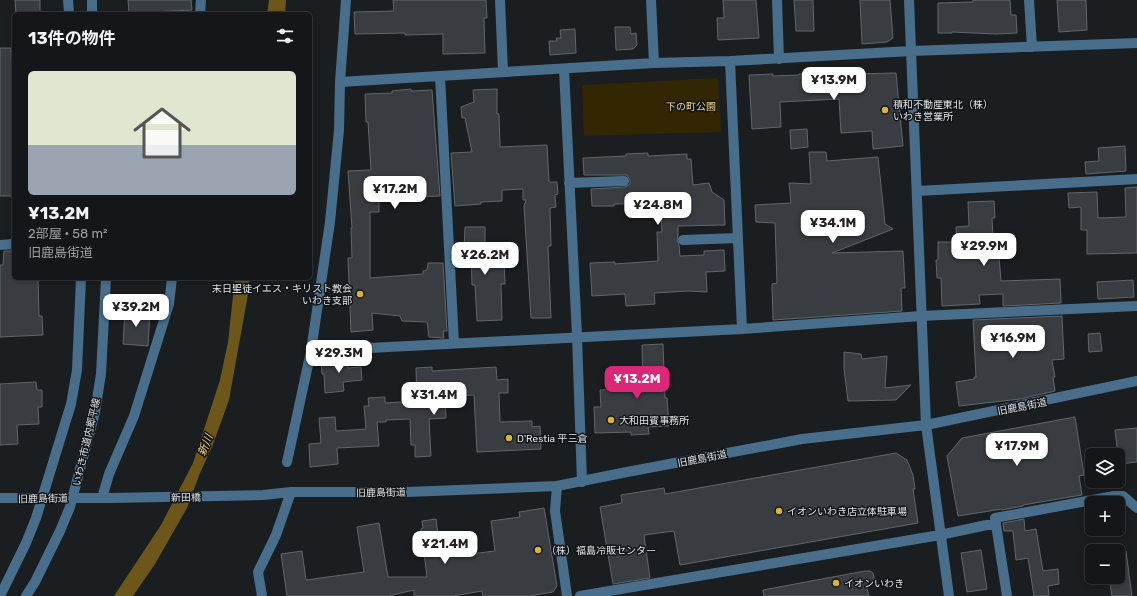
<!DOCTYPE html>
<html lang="ja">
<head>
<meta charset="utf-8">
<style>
  body { margin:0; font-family:Rubik,"Noto Sans JP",sans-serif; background:#212326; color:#f1f3f6; height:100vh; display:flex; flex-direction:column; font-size:15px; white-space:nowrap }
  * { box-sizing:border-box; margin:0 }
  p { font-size:13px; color:#9d9fa2 }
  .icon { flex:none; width:22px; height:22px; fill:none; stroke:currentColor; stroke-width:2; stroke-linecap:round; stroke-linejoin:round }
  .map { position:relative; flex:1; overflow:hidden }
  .panel { position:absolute; left:12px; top:12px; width:300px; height:268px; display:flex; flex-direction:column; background:#141619; border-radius:6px; box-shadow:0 2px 6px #0003,0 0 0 1px #333538 }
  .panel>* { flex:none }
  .controls { position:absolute; left:1085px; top:448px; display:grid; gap:8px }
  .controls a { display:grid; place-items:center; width:40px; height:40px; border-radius:6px; background:#141619; box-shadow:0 2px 6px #0003,0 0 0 1px #333538; font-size:20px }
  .price { position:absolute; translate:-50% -34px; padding:0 9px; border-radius:8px; background:#fff; color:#222; font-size:13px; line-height:26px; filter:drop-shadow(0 1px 2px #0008) }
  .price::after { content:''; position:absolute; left:50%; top:24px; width:12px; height:9px; margin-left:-6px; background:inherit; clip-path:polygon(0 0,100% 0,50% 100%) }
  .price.selected { background:#db2777; color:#fff }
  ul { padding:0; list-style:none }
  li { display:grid; align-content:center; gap:8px; height:212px; padding:0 16px }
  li+li { border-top:1px solid #333538 }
  li span { display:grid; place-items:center; height:124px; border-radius:6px; color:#555 }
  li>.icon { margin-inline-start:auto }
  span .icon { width:72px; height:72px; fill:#fffc; stroke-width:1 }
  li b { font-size:17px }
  h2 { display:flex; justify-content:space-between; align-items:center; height:48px; padding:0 16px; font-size:17px }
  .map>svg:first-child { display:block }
  .green { fill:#332603 }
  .water { fill:#6c5619 }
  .building { fill:#393d41; stroke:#61666a }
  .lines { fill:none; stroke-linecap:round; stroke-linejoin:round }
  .minor { stroke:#486e8c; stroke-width:10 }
  .poi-dot { fill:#dcb233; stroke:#111518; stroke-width:1.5 }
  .labels { text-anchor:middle; stroke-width:3; stroke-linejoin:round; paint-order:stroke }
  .poi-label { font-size:10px; fill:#e0e3e5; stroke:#111518; text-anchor:start }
  .park-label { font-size:10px; fill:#f5d47e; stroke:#111518 }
  .street-label { font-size:10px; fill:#e0e3e5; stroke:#111518 }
  .water-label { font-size:11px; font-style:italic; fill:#f0cf79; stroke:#111518 }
</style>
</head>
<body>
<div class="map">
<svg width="1137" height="596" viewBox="0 0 1137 596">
  <rect width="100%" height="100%" fill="#1a1e21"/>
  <path class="green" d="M718 78 721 132 584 136 582 85Z"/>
  <path class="water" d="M269 0H286L285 14H267Z
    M235 278H250L247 300 229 400 212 447 200 473 187 508 155 564 133 596H114L161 525 193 463 220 380 228 342Z"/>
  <path class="building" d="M15 0H40V14H16Z
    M128 0H191L192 10 129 13Z
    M393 0H486L487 18H484L485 53 443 54V34L405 35V33L355 34 354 12 394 11Z
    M723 0H756L759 38 718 40 717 18H724Z
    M794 0H813L814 31H796Z
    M860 0H890L893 38 887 42 862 44Z
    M973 0H1010L1011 15H1016L1017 33 996 34 952 32V33H938V3L973 2Z
    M1057 0H1086L1087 30 1059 32Z
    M615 27H630L631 34 636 33 637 45 633 49 616 50Z
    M575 29 576 53 550 55 549 41H557L556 38H561L560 30Z
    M0 48H11L12 79H14V196H0Z
    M839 69 840 72H850V74L896 73 903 146 873 149 872 131 841 133 839 99 780 102 781 127 752 129 749 75 773 74V76L799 75V74L822 73 821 70Z
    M411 89V91L432 90 440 196 379 198V212H370V278L423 274V271L427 270 428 263H443L447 331H443L444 338 429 337 427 322 402 321 400 316 372 313 373 330 351 332 348 258H352L351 228H352L348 171 371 170 368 122H366L365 94 392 93V91Z
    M497 89V114H499L500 147 547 145 549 182H557L558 194 555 195 556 207 550 208 551 246H548L551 318H531L524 206 526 200H523V189L502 190V201L481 202V204L455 206 451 153 472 152 465 118H462L461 107 474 102 473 90Z
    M807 129 808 147 791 149 790 130Z
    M1125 146 1126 171 1086 174 1085 162 1099 161 1098 148Z
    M809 152H826L827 161 878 157 885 224 893 229 832 253 903 251 905 288H901L902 311 773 320 772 284 777 283 775 223 756 222 755 205 791 203 789 183 811 184Z
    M648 153V156L687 154V159H691L693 185 709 183 712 192 724 200 725 225 678 226V236L677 240 679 245 680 256 704 255V251L724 250 725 271 706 272 707 292 688 291 654 293 655 304 626 306 625 294 592 296 590 263 615 262V264L658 261 657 232H662L660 203 614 204V206H592L591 189 625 187 630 184V180L627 175H584L583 158 626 156V154Z
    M1137 187V253L1087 254V230H1081V207L1069 208 1068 193 1097 192 1098 218 1126 217 1125 188Z
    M994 201 995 218H992L994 256H999L1001 281 1060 279 1061 303 1003 306V294L979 295 980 304 942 306 941 278H937L936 260H938V242H957L956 227 969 226 968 202Z
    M465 227H485V262L504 261 505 284H501L502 320 477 321 475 285H472L471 250H464Z
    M4 251H14V278H38L39 316H42L43 335 0 337V265H3Z
    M1133 280 1134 297 1098 299 1097 282Z
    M125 310 150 312 148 346 123 344Z
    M1062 316 1064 359 1052 360 1055 377H1053L1055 391 1020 399 959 406 956 382 974 379V377H976L973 320Z
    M1100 333 1102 351 1089 352 1088 334Z
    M663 344 665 398H667L669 426 648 427 649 434 631 435V432L595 433 594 407H601L600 390 643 388 642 345Z
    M844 352 861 354 862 359 887 356 885 388 911 385 896 400 848 401 844 369Z
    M347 358 348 368 361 367 362 380 343 382 344 391 325 393 324 374H322L321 360Z
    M432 367V371L496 367 497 380 508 379V393H499L500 422 532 421V427L540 426 541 449 477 452 474 395 445 396 446 418 429 419 431 456 415 457V445H411L410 419 386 420V422H377L379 446 337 448 338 464 310 467 309 444 321 443 319 418 335 417 336 431 366 429 364 406H369L368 398 385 397V403L417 401 416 368Z
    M36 382 37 390H42V407H38L39 424 17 425 18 444 0 445V384Z
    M1075 417 1084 475 1079 476 1082 495 1023 505V506L1002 510V509L958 516 947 456 962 438Z
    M1137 428V462L1119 464 1115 430Z
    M896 453 907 460 913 475 915 489H913L918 523 680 565 674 531 644 535 650 578 613 584 600 507 622 503 621 495 664 488 665 494Z
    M544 508 557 586 553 592 529 596H483L482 591 453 596H414V590L388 596H287L281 554 302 551 306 580 364 572 357 527 379 523 388 577H427L421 529 423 528 422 521 436 519 439 541 468 538 470 554 495 551 491 521 520 517 519 512Z
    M1024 519 1025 531 1036 529 1043 571 1058 569 1059 584 1048 586 1049 596H1034L1028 558 1016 560 1013 531H1004L1003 523Z
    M981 550 987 589 967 592 961 553Z
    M1126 551 1132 596H1112L1109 577H1118V552Z
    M865 571H870L873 573 874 577V582L867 589 869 596H764L763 590Z"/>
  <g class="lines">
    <path class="minor" d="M68 0 69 14
      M92 0V14
      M500 0 503 71
      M651 0 654 63
      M777 0 779 59
      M909 0 926 425 949 596
      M1029 0 1032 47
      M200 14 201 0
      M730 61 742 329
      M564 69 577 336 582 482
      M440 76 454 343
      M340 82 654 63 730 61 911 51 1137 43
      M569 183 624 181
      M918 191 1137 179
      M683 240 738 238
      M0 245 14 244
      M311 351 742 329 921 316 1137 306
      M287 462 311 351 330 222 339 130 340 82 346 0
      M557 486 555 511 567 596
      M0 498H110L263 495 291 492H407L557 486 627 472 802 439 926 425 1137 381
      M102 498 109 474 134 416 169 304 172 278
      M0 596 26 543 36 518 71 404 77 370 81 278
      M26 596 35 582 60 531 70 507 95 412 101 374 106 278
      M262 596 258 572 276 535 291 492
      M580 596 940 535 996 523
      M1007 596 995 518 1114 496H1123L1137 508"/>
  </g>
  <g class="poi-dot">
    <circle cx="885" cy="110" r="4"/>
    <circle cx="360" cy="294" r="4"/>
    <circle cx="611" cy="420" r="4"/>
    <circle cx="509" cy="438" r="4"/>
    <circle cx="779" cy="511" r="4"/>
    <circle cx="538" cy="550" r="4"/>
    <circle cx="836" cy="583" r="4"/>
  </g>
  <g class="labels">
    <g class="poi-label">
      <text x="893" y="108">積和不動産東北（株）<tspan x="893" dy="12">いわき営業所</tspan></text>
      <text x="352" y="292" text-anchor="end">末日聖徒イエス・キリスト教会<tspan x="352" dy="12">いわき支部</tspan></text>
      <text x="619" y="424">大和田賓事務所</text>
      <text x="517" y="442">D'Restia 平三倉</text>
      <text x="787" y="515">イオンいわき店立体駐車場</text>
      <text x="546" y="554">（株）福島冷販センター</text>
      <text x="844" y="587">イオンいわき</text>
    </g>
    <g class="park-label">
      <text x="691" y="110">下の町公園</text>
    </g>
    <g class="street-label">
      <text transform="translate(1022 406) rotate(-11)" y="4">旧鹿島街道</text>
      <text transform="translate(86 442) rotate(-77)" y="4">いわき市道内郷平線</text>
      <text transform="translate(702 458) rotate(-11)" y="4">旧鹿島街道</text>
      <text transform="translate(381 492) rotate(-1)" y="4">旧鹿島街道</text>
      <text transform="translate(186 497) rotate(-1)" y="4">新田橋</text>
      <text transform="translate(43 498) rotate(-1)" y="4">旧鹿島街道</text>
    </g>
    <g class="water-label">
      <text transform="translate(205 445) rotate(-69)" y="4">新川</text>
    </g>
  </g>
</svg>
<div class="controls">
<a><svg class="icon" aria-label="layers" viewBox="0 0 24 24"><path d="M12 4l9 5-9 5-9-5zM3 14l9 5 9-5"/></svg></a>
<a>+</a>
<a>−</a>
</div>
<b class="price" style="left:834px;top:101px">¥13.9M</b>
<b class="price" style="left:395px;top:210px">¥17.2M</b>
<b class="price" style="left:658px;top:226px">¥24.8M</b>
<b class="price" style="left:833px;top:244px">¥34.1M</b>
<b class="price" style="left:984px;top:267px">¥29.9M</b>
<b class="price" style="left:485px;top:276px">¥26.2M</b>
<b class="price" style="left:136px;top:328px">¥39.2M</b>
<b class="price" style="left:1013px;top:359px">¥16.9M</b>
<b class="price" style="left:339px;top:374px">¥29.3M</b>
<b class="price selected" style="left:637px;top:400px">¥13.2M</b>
<b class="price" style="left:434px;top:416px">¥31.4M</b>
<b class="price" style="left:1017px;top:467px">¥17.9M</b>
<b class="price" style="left:445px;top:565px">¥21.4M</b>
<section class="panel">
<h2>13件の物件<svg class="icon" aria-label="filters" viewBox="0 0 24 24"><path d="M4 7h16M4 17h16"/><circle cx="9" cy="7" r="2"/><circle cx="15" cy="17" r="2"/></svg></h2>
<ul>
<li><span style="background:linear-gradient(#dfe7d0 60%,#9aa5b1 0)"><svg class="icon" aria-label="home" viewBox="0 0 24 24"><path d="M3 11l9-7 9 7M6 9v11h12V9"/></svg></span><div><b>¥13.2M</b><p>2部屋 · 58 m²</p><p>旧鹿島街道</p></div></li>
</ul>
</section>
</div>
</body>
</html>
